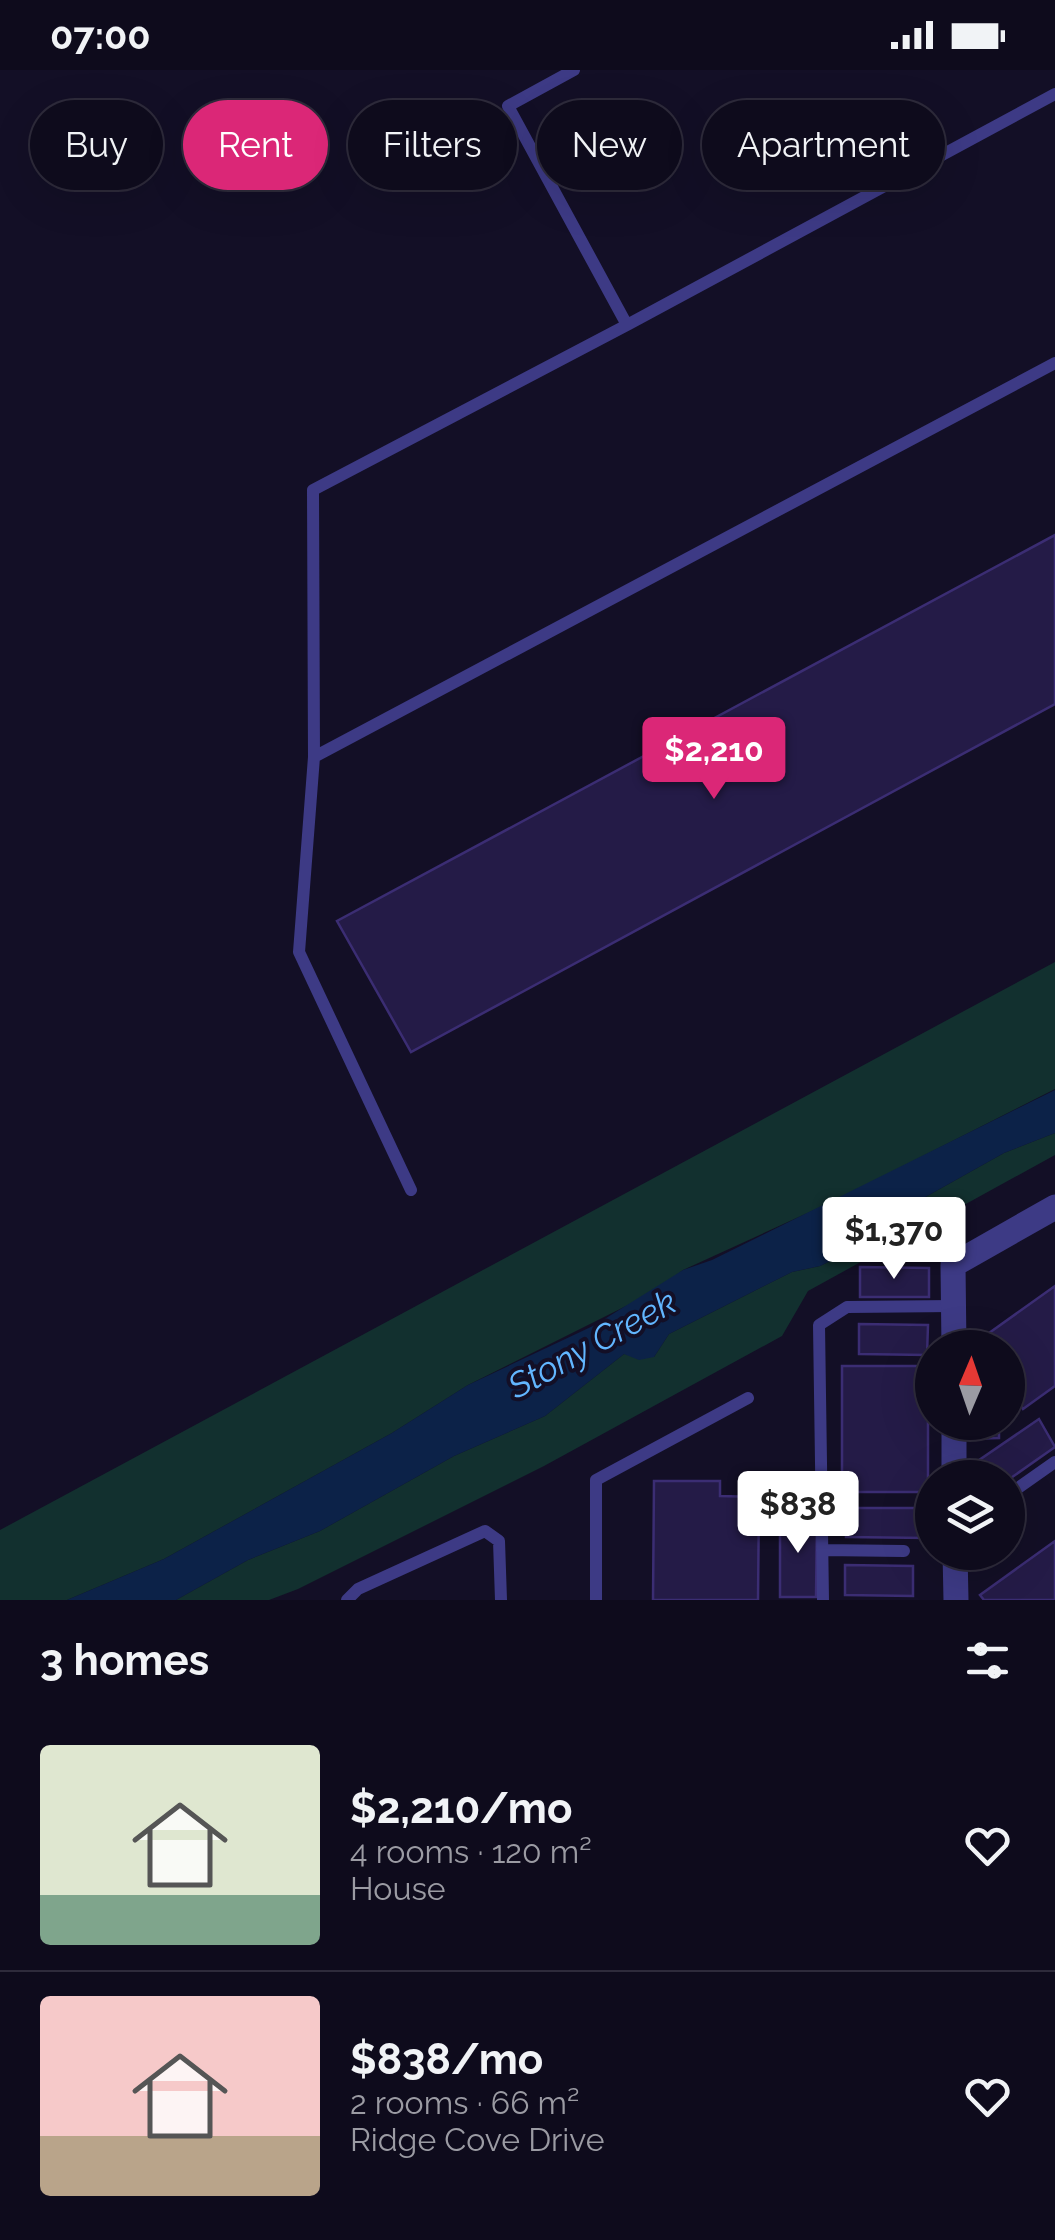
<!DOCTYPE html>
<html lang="en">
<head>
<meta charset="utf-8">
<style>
  body { margin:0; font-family:Raleway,sans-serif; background:#171425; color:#f1f3f6; height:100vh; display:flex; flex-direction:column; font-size:38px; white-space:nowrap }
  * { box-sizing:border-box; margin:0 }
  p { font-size:32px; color:#9b9ba3 }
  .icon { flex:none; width:55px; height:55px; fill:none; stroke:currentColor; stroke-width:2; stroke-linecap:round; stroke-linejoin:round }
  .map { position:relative; height:1530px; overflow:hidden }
  .panel { display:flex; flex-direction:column; background:#0e0b1c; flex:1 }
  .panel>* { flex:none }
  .banner { position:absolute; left:30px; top:30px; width:995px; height:90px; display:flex; gap:20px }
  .needle { width:65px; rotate:2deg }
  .controls { position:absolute; left:915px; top:1260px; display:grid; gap:20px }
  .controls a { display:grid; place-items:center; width:110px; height:110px; border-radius:50%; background:#0e0b1c; box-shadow:0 10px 40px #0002,0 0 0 2px #2e2b3b; font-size:50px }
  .price { position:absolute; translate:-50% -85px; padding:0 22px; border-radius:10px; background:#fff; color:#222; font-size:32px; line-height:65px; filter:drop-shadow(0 2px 5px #0008) }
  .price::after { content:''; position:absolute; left:50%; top:60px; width:30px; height:22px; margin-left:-15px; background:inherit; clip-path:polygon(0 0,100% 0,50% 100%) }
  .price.selected { background:#db2777; color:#fff }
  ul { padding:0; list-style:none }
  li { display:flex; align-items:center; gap:30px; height:250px; padding:0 40px }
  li+li { border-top:2px solid #2e2b3b }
  li span { display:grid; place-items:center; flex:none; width:280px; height:200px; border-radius:10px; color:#555 }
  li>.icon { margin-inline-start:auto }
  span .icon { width:120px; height:120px; fill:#fffc; stroke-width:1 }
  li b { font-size:42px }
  h2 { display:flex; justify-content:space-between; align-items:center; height:120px; padding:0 40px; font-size:42px }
  .chip { padding:0 35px; border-radius:45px; background:#0e0b1c; box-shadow:0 10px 40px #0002,0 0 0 2px #2e2b3b; font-size:35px; line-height:90px }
  .chip.selected { background:#db2777; color:#fff }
  .status { display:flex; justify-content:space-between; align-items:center; height:70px; padding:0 50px; background:#0e0b1c; direction:ltr }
  .status svg { height:28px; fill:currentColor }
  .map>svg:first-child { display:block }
  .green { fill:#12302f }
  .water { fill:#0c2248 }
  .building { fill:#241b47; stroke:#3b2d73; stroke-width:2.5 }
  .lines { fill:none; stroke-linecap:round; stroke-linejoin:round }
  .service { stroke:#3d3a85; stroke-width:12 }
  .minor { stroke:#3d3a85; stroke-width:25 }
  .labels { text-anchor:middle; stroke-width:8; stroke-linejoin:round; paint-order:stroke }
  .water-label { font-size:35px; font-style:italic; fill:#62b6ff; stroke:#130f26 }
</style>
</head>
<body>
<div class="status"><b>07:00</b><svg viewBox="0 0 49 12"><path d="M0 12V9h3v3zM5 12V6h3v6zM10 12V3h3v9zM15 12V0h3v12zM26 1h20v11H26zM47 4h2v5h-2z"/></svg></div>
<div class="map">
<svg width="1055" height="1530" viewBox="0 0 1055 1530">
  <rect width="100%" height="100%" fill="#130f26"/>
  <path class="green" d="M1055 892V1019L836 1130 683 1200 652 1223 468 1315 392 1363 164 1489 67 1530H0V1460Z
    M1055 1063V1085L808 1221 782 1266 544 1396 298 1519 269 1530H176L248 1490 320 1461 454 1386 545 1346 624 1284 654 1287 669 1264 792 1202 820 1196 861 1176 904 1139 1004 1083Z"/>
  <path class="water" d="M1055 1020V1063L1004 1083 904 1139 861 1176 820 1196 792 1202 669 1264 654 1287 639 1290 624 1284 545 1346 454 1386 320 1461 248 1490 176 1530H67L164 1489 392 1363 468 1315 595 1255 683 1200 712 1190Z"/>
  <path class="building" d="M1055 465V634L411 982 337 851Z
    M860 1197 929 1198V1227H860Z
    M1055 1216V1316L1023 1339 1008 1318V1278H978L975 1273Z
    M859 1254 928 1255 927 1285 859 1284Z
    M842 1296H928V1422H842Z
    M1039 1349 1055 1377 1008 1410 973 1408 966 1399Z
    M967 1352H999V1368L967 1369Z
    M654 1411H720V1426L759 1427 758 1530H653Z
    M846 1438H927V1468L846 1467Z
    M780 1446H817L816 1527H780Z
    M1055 1471V1530H984L980 1525Z
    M845 1495 913 1496V1526L845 1525Z"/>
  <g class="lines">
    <path class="service" d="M574 0 508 36 627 255 1055 24
      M314 687 1055 293
      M411 1120 299 882 314 687 313 420 627 255
      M1008 1425 1055 1392
      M822 1480 904 1481
      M347 1530 358 1519 485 1461 499 1471 501 1530
      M596 1530V1410L748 1328
      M823 1530 819 1255 847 1237 954 1236"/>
    <path class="minor" d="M954 1278 953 1195 1055 1137
      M954 1352V1408
      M955 1482 956 1530"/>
  </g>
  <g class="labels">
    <g class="water-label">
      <text transform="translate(592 1274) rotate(-29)" y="12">Stony Creek</text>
    </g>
  </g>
</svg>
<div class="controls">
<a><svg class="needle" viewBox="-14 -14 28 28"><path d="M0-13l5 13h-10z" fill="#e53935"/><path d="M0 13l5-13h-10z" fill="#9b9ba3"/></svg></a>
<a><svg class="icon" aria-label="layers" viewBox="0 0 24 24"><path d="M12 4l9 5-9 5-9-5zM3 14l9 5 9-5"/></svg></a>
</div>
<b class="price selected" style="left:714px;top:732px">$2,210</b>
<b class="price" style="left:894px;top:1212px">$1,370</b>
<b class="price" style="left:798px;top:1486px">$838</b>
<div class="banner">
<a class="chip">Buy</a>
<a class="chip selected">Rent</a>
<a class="chip">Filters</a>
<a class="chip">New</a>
<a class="chip">Apartment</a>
</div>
</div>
<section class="panel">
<h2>3 homes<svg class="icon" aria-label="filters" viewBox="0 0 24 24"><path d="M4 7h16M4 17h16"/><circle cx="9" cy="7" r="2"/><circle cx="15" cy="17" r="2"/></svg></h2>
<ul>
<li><span style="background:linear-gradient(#dfe7d0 75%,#7fa58c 0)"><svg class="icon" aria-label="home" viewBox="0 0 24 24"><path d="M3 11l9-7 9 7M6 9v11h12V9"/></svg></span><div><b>$2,210/mo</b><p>4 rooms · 120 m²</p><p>House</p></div><svg class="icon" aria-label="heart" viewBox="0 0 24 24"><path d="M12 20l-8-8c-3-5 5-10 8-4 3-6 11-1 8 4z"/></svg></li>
<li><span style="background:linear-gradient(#f6c9c9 70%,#b9a48a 0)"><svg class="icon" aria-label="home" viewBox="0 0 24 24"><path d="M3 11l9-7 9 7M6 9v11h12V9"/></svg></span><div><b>$838/mo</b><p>2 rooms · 66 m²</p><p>Ridge Cove Drive</p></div><svg class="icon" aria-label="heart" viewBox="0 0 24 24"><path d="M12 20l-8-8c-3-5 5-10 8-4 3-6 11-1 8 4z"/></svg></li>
</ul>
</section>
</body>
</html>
